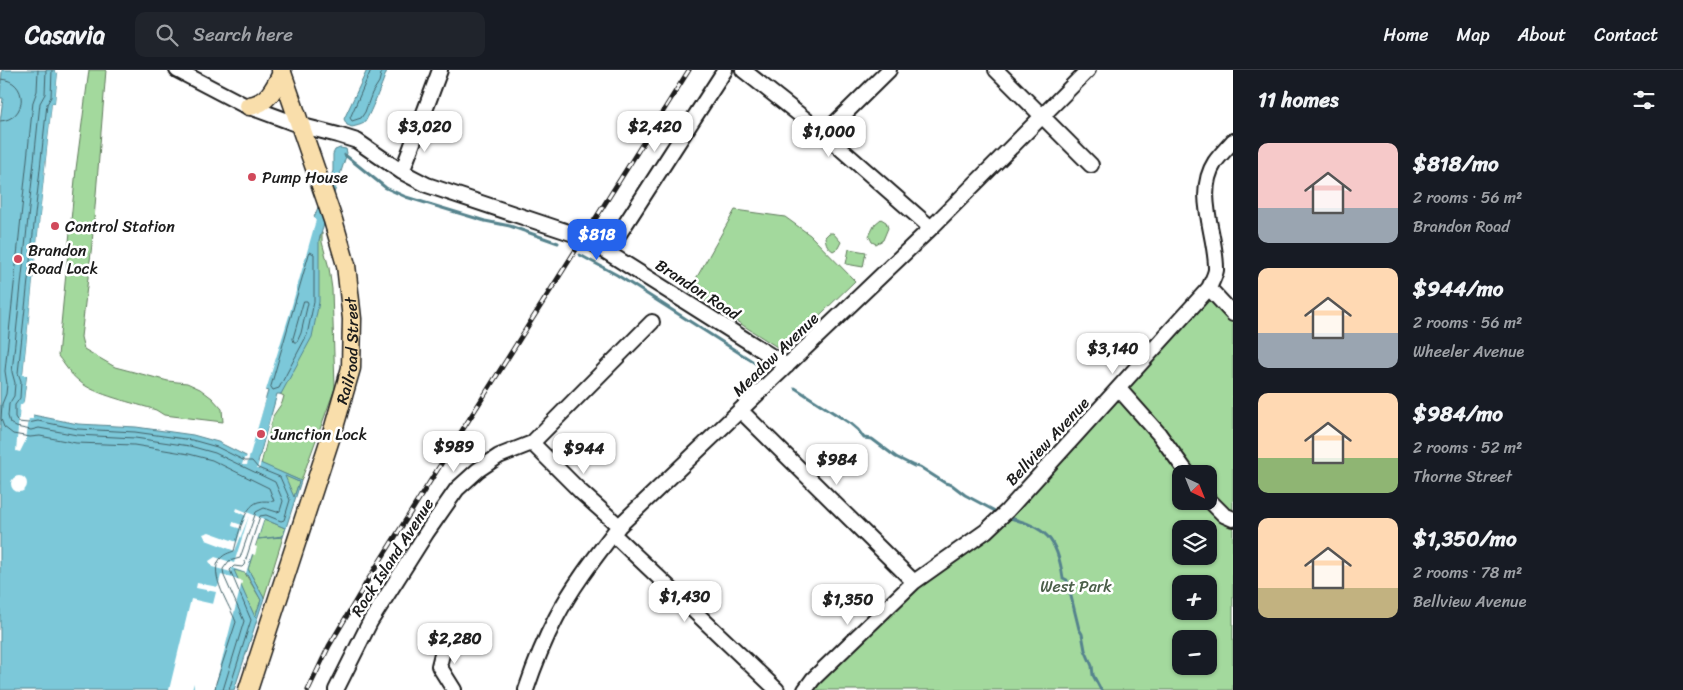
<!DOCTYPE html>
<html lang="en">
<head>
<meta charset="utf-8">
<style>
  body { margin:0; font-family:Sriracha,sans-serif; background:#20242c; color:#f1f3f6; height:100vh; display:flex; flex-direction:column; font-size:19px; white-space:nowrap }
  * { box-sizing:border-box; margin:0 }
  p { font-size:16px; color:#9ea1a6 }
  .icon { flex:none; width:28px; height:28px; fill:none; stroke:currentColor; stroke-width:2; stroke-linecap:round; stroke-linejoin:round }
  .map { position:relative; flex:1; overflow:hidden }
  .sheet { display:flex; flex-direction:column; background:#171b24; width:450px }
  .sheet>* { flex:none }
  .needle { width:32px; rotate:137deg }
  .tools { position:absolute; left:1172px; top:395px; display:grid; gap:10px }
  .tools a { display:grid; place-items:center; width:45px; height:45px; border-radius:10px; background:#171b24; box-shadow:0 1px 4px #0004; font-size:25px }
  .price { position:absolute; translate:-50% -42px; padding:0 11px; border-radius:10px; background:#fff; color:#222; font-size:16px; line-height:32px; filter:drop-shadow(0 1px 2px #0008) }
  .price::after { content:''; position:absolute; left:50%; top:30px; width:15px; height:11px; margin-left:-8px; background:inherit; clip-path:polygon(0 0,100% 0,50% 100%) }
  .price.active { background:#2563eb; color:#fff }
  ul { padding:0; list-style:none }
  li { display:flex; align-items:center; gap:15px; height:125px; padding:0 25px }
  li span { display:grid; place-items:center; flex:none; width:140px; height:100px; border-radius:10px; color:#555 }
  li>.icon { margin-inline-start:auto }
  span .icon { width:60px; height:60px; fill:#fffc; stroke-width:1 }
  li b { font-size:21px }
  h2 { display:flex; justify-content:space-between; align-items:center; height:60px; padding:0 25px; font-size:21px }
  header { display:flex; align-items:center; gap:30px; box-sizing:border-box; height:70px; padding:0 25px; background:#171b24; border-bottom:1px solid #363941 }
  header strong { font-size:24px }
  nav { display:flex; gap:28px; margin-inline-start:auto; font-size:18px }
  .search { width:350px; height:45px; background:#20242c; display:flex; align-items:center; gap:12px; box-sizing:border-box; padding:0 18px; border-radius:10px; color:#9ea1a6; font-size:19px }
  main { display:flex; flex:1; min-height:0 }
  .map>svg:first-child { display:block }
  .green { fill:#a3d99d; stroke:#607a5c; fill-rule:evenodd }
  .water { fill:#7bc8d9; stroke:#55838d; fill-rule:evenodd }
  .pier { fill:#fff }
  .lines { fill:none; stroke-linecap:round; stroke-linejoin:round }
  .shore { stroke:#426168; stroke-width:1 }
  .stream { stroke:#55838d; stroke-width:3 }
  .minor-casing { stroke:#1c1c1c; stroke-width:18 }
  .major-casing { stroke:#1c1c1c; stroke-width:21 }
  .minor { stroke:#fff; stroke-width:14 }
  .major { stroke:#f9deab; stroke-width:18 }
  .rail-casing { stroke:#1c1c1c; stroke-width:5 }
  .rail { stroke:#fff; stroke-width:3; stroke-dasharray:9; stroke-linecap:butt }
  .poi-dot { fill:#d1495b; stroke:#fff; stroke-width:2 }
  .labels { text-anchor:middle; stroke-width:5; stroke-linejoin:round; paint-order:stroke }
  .poi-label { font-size:16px; fill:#1c1c1c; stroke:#fff; text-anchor:start }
  .street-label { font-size:16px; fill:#1c1c1c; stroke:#fff }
  .park-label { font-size:16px; fill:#4b5e49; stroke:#fff }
</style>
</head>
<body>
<header>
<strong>Casavia</strong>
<div class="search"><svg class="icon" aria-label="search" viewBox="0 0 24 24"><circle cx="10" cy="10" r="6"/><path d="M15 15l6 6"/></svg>Search here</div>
<nav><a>Home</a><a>Map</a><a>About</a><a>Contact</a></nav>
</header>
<main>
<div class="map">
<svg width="1233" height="620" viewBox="0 0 1233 620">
  <rect width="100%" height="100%" fill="#fff"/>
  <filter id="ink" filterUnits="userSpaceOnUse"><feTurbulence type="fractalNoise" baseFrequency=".02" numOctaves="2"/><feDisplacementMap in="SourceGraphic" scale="10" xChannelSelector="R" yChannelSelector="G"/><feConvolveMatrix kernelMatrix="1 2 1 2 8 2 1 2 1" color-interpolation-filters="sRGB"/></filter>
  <g filter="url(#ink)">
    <path class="green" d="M89 0H106L92 174 81 267 84 279 115 297 168 311 187 313 200 319 212 328 222 339 223 352 164 345 156 340C135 333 94 325 79 311 70 304 65 295 58 286L76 99Z
      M735 140 785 147 810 165 855 211 790 274 784 277H777L689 221Z
      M881 149 886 152 888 158 883 170 876 174 872 172 869 166 875 154Z
      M322 162V172L329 198 332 219 335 318 301 411 261 394 273 346 282 333 284 326 278 323 270 303Z
      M829 163H833L841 172 838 178 833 181C827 177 826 174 825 167Z
      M849 179 866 182 863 197 846 194Z
      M1208 226 1233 253V620H812L912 520 940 501ZM1181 404H1209V431H1181ZM1181 459H1209V486H1181ZM1181 514H1209V541H1181ZM1181 569H1209V596H1181Z
      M284 405 299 412 294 428Z
      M264 449 285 458 283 466 277 467H283L264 528 248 499Z
      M233 499 245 503 261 530 255 548Z"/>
    <path class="water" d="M2 0H55V2H58L55 33H52L25 286 23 304 27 305 24 331 19 347 33 348V345L78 354 136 357 193 365 218 372 248 387 268 321 265 320 312 152 333 101V84L335 80 340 78 346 79 347 83 319 170V232L312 267 281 324H277L258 392 301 411 283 467 257 469 248 499 264 528 234 620H0V52L3 28H0ZM285 406 299 412 294 427ZM264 449 285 458 283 466 258 469ZM234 500 246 503 261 530 255 547Z
      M367 0H387C385 7 368 50 364 53 361 55 356 56 352 57L347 55 344 49Z"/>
    <path class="pier" d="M55 0H59L60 3 58 33 54 35 26 302 30 305 27 332 23 338 22 345 31 346 33 342V349H29L26 370 20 382 16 381 20 335H22L24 331 27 307V305H23L52 33H55L58 3 55 2Z
      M312 145 316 150 289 246 266 320H264L263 321Z
      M263 328 266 329 247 395H242L244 388H246L248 381Z
      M271 345 273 346 259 399H257Z
      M11 414a8 8 0 1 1 16 0a8 8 0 1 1-16 0Z
      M237 438 264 449 255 476 257 477 255 485 252 484 246 503 232 498 231 502 212 497 209 491 215 487 234 493 249 446 235 481 206 470 203 464 209 462 237 472 241 459 232 456 233 452 242 455 246 446 236 441Z
      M221 505 241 510 242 512 215 617 213 620H197L194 619V613L192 620H169L191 529 213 534 216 522 196 518 197 513 218 517Z"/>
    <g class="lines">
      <path class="shore" d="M38 0 37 21 33 32 5 301 7 314 6 324 2 334 1 349 4 357 13 364 30 367 40 366 76 373 134 375 189 384 212 390 269 418 274 431C269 432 264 430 258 432 243 437 238 467 234 481 229 483 224 484 220 489 208 504 230 536 236 552L216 613 215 620
        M46 0 45 24 40 33 12 302 15 313 14 326 9 334 8 346 10 353 16 357 31 360 39 358 77 365 135 368 190 376 215 383 275 412 283 431 280 441 277 442 264 438 256 442 240 488 229 491 223 499 224 506 244 551 223 620
        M52 0 51 27 47 34 18 303 21 311 20 328 15 335V347L18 352 28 353 38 351 78 359 135 362 192 370 217 377 245 391H252L258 398 280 407 290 430 284 450 281 451 266 445 260 446 244 495 242 497 234 496 230 500 251 550 229 620
        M371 0 350 48 352 51 361 48 365 42 372 23 379 12 382 0
        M0 9C29 10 28 50 0 51
        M310 182 314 184V232L307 265 279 318 273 320 271 317Z
        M304 231H307L308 233 301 263 297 272H294L293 269Z"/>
      <path class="stream" d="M345 85 386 118 406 127 485 151 510 156 558 173
        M580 185 617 205 763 298
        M795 318 851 354 858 360 864 368 872 369 896 387 914 396 920 397 945 413 952 415 965 425 995 441
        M1007 447C1046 458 1057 467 1063 508L1067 510 1079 559 1082 564 1085 580 1092 596 1093 605 1101 620"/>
      <defs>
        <path id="minor" d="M177 0 242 34 299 55 338 65 357 71 402 102 427 115 583 167 787 296
          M743 0 824 64 931 158
          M996 0 1091 95
          M824 64 889 0
          M402 102 440 0
          M608 181 725 0
          M1209 218 1233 244
          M1119 319 1159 364 1188 404
          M741 341 914 512
          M532 373 581 422 619 456
          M1209 430 1224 445 1233 449
          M613 464 777 620
          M445 572 439 596 454 620
          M336 620 370 552 427 462 457 419 478 400 499 386 532 373 652 252
          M526 620C534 596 544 571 556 548 573 515 597 485 619 456L931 158 1088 0
          M805 620 813 609 914 512 986 461 1007 441 1209 218C1211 213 1215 206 1216 200 1217 166 1194 124 1215 92 1220 85 1227 78 1233 71"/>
        <g id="major">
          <path d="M249 36C267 34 275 18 282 3"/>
          <path id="s1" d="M248 620 334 357 351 298 352 249 346 195 333 150 281 0"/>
        </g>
      </defs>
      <use href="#minor" class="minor-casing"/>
      <use href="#major" class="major-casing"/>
      <use href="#minor" class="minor"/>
      <use href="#major" class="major"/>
      <defs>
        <path id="rail" d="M308 620 329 576 368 510 689 0"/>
      </defs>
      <use href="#rail" class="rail-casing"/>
      <use href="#rail" class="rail"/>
    </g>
  </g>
  <g class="poi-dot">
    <circle cx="252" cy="107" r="5"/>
    <circle cx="55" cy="156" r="5"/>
    <circle cx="18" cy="189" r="5"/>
    <circle cx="261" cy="364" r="5"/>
  </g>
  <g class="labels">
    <g class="poi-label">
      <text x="262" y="113">Pump House</text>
      <text x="65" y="162">Control Station</text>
      <text x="28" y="186">Brandon<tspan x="28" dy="18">Road Lock</tspan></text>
      <text x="271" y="370">Junction Lock</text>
    </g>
    <g class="street-label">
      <text transform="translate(698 219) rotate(33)" y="6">Brandon Road</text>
      <text dy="6" stroke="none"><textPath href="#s1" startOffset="355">Railroad Street</textPath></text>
      <text transform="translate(775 284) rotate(-44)" y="6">Meadow Avenue</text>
      <text transform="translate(1047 371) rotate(-47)" y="6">Bellview Avenue</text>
      <text transform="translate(392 487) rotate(-57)" y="6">Rock Island Avenue</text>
    </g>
    <g class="park-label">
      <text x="1076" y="522">West Park</text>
    </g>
  </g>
</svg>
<div class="tools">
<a><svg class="needle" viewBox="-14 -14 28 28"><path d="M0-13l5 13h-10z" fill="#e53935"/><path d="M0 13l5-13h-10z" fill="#9ea1a6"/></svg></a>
<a><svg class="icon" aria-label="layers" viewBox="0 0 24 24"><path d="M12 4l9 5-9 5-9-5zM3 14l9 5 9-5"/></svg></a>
<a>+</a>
<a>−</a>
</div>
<b class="price" style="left:425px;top:83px">$3,020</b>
<b class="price" style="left:655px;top:83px">$2,420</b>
<b class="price" style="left:829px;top:88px">$1,000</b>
<b class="price active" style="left:597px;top:191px">$818</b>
<b class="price" style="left:1113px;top:305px">$3,140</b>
<b class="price" style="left:454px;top:403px">$989</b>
<b class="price" style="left:584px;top:405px">$944</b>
<b class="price" style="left:837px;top:416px">$984</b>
<b class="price" style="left:685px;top:553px">$1,430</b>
<b class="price" style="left:848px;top:556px">$1,350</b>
<b class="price" style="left:455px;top:595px">$2,280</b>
</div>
<section class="sheet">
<h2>11 homes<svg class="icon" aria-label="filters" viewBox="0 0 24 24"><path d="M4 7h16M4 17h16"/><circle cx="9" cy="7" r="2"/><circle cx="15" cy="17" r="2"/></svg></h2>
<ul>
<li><span style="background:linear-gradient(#f6c9c9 65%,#9aa5b1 0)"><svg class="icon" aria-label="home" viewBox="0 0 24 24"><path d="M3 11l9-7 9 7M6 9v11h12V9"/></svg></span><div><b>$818/mo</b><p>2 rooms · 56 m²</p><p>Brandon Road</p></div></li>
<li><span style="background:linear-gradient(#ffd9b3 65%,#9aa5b1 0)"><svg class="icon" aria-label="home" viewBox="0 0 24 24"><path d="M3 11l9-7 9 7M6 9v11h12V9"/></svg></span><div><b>$944/mo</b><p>2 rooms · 56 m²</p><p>Wheeler Avenue</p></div></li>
<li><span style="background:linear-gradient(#ffd9b3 65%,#8fb573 0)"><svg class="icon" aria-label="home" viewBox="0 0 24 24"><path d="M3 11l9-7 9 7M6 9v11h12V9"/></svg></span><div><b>$984/mo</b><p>2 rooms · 52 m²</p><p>Thorne Street</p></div></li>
<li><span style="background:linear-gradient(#ffd9b3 70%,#c2b280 0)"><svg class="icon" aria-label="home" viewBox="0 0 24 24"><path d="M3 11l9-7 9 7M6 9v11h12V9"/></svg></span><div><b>$1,350/mo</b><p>2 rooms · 78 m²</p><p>Bellview Avenue</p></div></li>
</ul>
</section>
</main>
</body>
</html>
